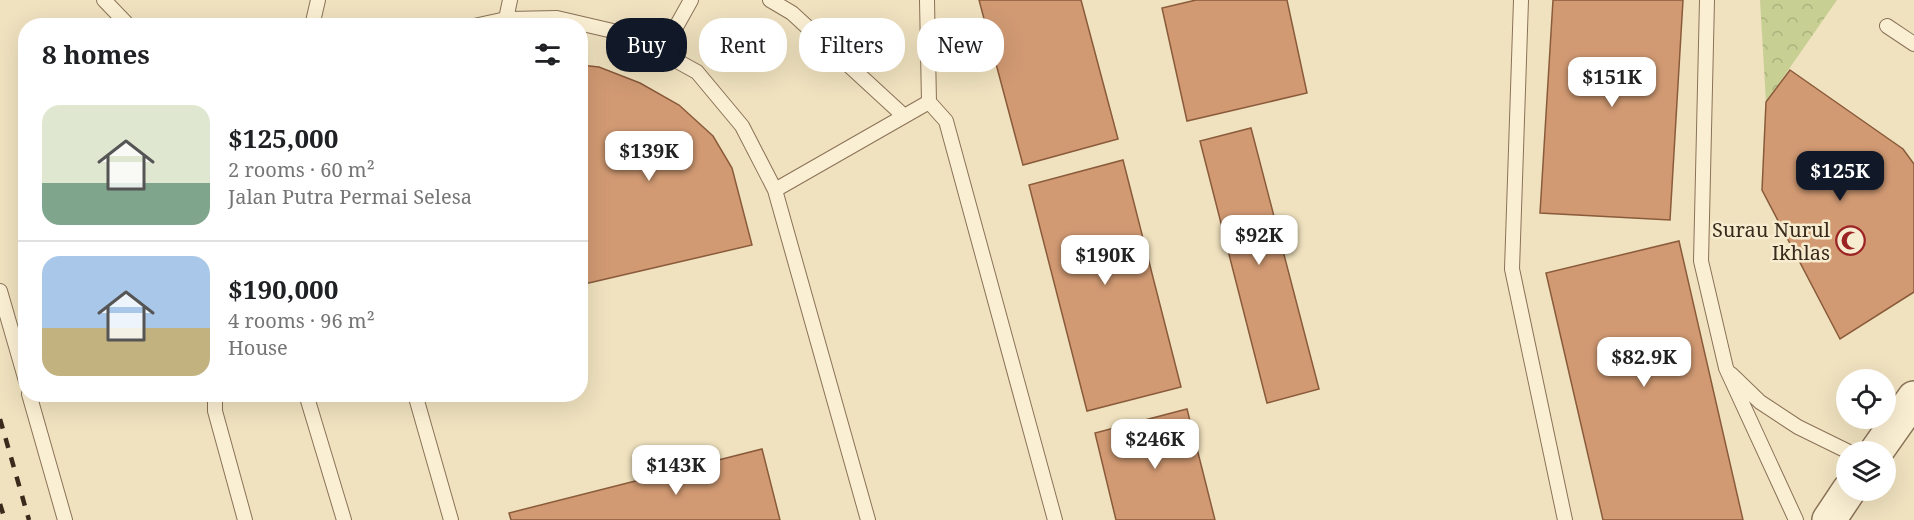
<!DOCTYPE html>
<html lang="en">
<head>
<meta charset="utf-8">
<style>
  body { margin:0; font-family:"Noto Serif",serif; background:#f6f6f6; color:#202124; height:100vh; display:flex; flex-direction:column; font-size:22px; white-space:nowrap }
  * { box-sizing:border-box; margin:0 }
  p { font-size:20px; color:#757577 }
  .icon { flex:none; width:33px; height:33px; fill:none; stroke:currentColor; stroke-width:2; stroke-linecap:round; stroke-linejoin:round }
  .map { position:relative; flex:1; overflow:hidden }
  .drawer { position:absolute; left:18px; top:18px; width:570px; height:384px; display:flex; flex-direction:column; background:#fff; border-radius:24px; box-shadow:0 6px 24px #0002 }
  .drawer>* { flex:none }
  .guide { position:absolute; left:606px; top:18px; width:570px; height:54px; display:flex; gap:12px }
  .fabs { position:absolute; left:1836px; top:369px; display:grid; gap:12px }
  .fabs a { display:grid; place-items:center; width:60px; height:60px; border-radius:50%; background:#fff; box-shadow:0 6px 24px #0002; font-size:30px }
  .price { position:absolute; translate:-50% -51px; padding:0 14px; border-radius:12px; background:#fff; color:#222; font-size:20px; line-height:39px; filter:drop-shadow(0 2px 3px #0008) }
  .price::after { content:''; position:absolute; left:50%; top:36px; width:18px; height:14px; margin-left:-9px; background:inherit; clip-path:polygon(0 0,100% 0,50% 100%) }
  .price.selected { background:#111827; color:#fff }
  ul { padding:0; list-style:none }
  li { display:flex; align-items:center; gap:18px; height:150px; padding:0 24px }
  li+li { border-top:2px solid #e0e0e0 }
  li span { display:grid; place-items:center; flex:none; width:168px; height:120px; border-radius:18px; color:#555 }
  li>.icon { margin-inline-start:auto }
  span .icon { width:72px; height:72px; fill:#fffc; stroke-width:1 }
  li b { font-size:26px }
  h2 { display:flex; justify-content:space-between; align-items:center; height:72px; padding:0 24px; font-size:26px }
  .tag { padding:0 21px; border-radius:24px; background:#fff; box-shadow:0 6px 24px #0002; font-size:21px; line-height:54px }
  .tag.selected { background:#111827; color:#fff }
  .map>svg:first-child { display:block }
  .park { fill:url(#park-crowns) }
  .building { fill:#d19a73; stroke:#8a5b3b; stroke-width:1.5 }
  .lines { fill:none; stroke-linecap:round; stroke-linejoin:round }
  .service-casing { stroke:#8a7257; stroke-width:16 }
  .tertiary-casing { stroke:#8a7257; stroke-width:36 }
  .service { stroke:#fbefd3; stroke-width:14 }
  .tertiary { stroke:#fbefd3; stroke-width:33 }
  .rail { stroke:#392a1c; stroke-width:4.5; stroke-dasharray:10 10; stroke-linecap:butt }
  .labels { text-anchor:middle; stroke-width:5; stroke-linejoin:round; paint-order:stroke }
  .poi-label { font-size:20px; fill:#392a1c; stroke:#f7eccf; text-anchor:end }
</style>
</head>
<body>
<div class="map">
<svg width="1914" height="520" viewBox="0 0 1914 520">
  <defs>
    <pattern id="park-crowns" width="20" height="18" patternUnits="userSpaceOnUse" patternTransform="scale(1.5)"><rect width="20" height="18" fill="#c7cf93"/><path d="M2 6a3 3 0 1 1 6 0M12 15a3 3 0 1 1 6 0" fill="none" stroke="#acb27e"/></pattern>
  </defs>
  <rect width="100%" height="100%" fill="#f0e2bf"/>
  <path class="park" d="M1760 0H1837L1766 102Z"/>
  <path class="building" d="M979 0H1081L1118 139 1023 165Z
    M1196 0H1287L1307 93 1187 121 1162 8Z
    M1553 0H1683L1670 220 1540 213Z
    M580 65 599 67 640 83 679 105 713 136 732 168 752 245 580 285Z
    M1790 70 1903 149 1914 164V292L1840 339 1762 190 1766 102Z
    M1251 128 1319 389 1267 403 1200 141Z
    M1123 160 1181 387 1087 411 1029 185Z
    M1679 241 1743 520H1603L1546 273Z
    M1187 409 1215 520H1116L1095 433Z
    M762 449 780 520H511L509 513Z"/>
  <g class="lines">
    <defs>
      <path id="service" d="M104 0 129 26
        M770 0 792 13 904 116
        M927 0 929 102
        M1521 0 1512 269 1565 520
        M1707 0 1701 261 1726 368 1796 520
        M506 19 510 0
        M312 26 318 0
        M474 26 506 19 557 18 630 35 697 72 742 126 775 190 868 520
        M1887 26 1914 44
        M662 52 691 0
        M775 190 929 102 946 121 1055 520
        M0 291 26 381
        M1731 374 1760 402 1798 427 1849 452
        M29 394 65 520
        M215 394V411L245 520
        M306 394 344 520
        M415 394 451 520"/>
      <path id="tertiary" d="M1876 452 1914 398
        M1829 520 1849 490"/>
    </defs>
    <use href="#service" class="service-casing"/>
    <use href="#tertiary" class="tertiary-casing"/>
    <use href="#service" class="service"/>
    <use href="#tertiary" class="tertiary"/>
    <path class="rail" d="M0 419 29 520
      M0 504 5 520"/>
  </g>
  <defs>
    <symbol id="mosque-ring" viewBox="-11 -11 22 22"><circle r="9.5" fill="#f7eccf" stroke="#9c2324" stroke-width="1.5"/><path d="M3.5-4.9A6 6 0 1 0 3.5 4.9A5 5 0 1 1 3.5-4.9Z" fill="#9c2324"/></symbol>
  </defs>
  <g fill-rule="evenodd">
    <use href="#mosque-ring" x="1834" y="224" width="33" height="33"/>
  </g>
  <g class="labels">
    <g class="poi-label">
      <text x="1830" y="237">Surau Nurul<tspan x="1830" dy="23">Ikhlas</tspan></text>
    </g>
  </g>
</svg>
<div class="fabs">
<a><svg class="icon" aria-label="locate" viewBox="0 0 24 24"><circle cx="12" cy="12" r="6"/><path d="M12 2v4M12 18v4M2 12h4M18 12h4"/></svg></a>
<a><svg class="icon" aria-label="layers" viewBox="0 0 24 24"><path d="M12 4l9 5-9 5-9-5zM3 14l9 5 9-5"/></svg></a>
</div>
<b class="price" style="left:1612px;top:108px">$151K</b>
<b class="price" style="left:649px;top:182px">$139K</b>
<b class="price selected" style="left:1840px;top:202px">$125K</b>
<b class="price" style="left:1259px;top:266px">$92K</b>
<b class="price" style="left:1105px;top:286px">$190K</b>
<b class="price" style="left:1644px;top:388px">$82.9K</b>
<b class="price" style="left:1155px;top:470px">$246K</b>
<b class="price" style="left:676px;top:496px">$143K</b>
<div class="guide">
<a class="tag selected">Buy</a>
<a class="tag">Rent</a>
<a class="tag">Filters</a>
<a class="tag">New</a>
</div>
<section class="drawer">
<h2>8 homes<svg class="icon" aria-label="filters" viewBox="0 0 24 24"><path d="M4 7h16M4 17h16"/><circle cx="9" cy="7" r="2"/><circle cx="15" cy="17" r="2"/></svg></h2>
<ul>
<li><span style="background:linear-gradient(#dfe7d0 65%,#7fa58c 0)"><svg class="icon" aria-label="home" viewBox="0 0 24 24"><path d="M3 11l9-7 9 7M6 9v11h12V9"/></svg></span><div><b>$125,000</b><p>2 rooms · 60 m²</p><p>Jalan Putra Permai Selesa</p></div></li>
<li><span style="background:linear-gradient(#a9c7e8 60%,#c2b280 0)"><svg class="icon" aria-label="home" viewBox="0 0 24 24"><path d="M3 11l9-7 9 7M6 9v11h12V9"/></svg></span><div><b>$190,000</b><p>4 rooms · 96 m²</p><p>House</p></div></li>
</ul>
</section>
</div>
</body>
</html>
